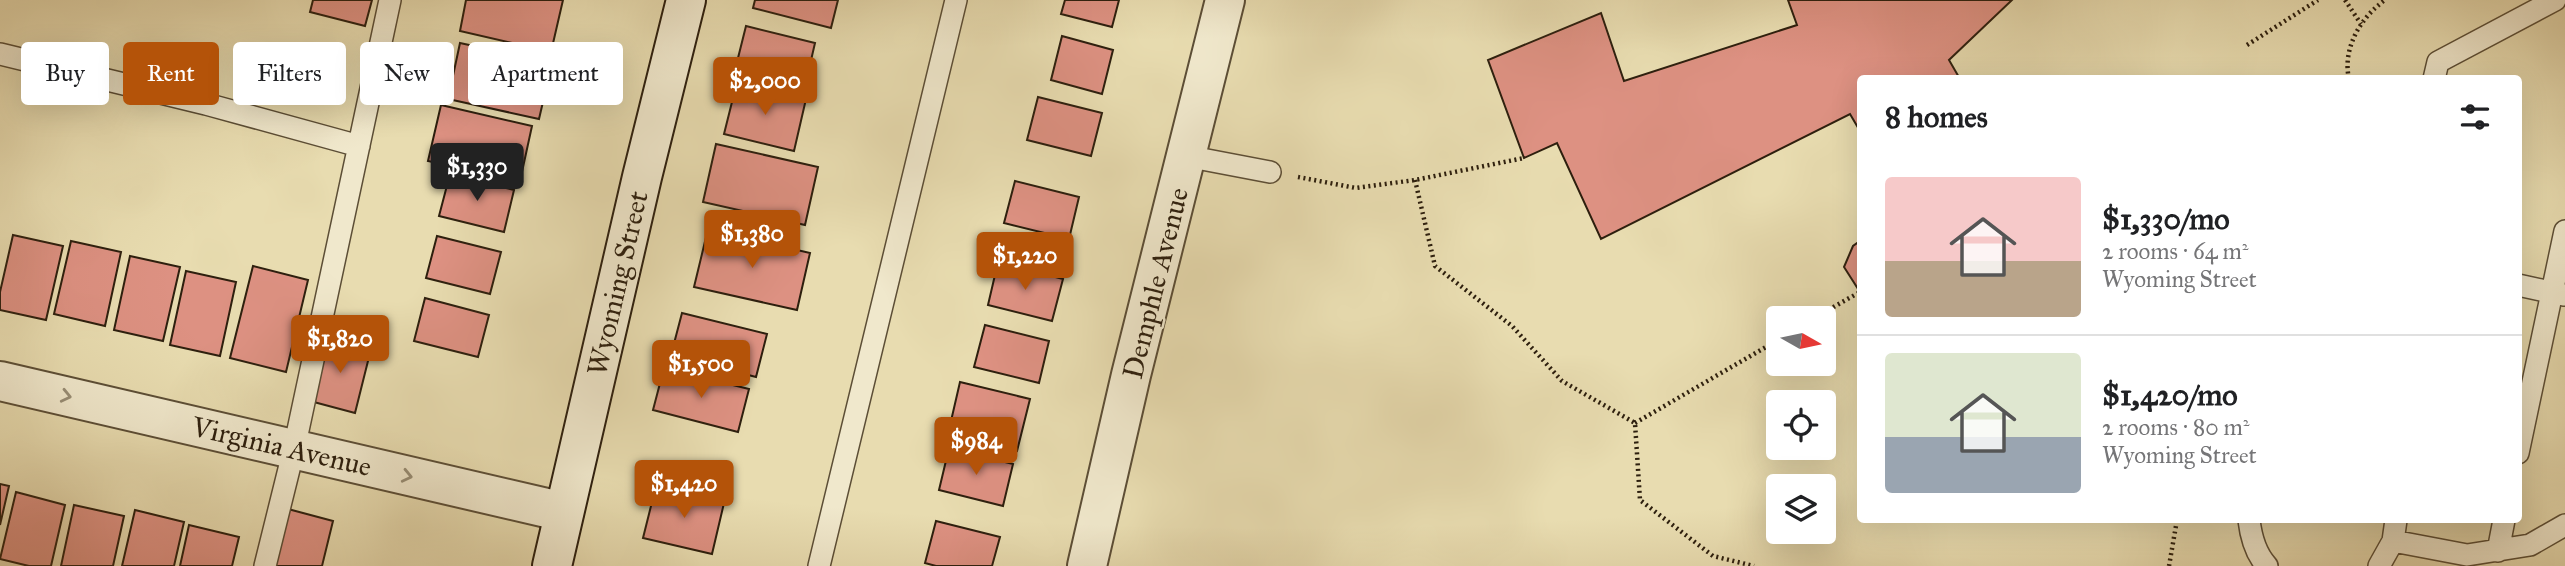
<!DOCTYPE html>
<html lang="en">
<head>
<meta charset="utf-8">
<style>
  body { margin:0; font-family:"IM FELL Great Primer",serif; background:#f2f2f2; color:#202124; height:100vh; display:flex; flex-direction:column; font-size:26px; white-space:nowrap }
  * { box-sizing:border-box; margin:0 }
  p { font-size:23px; color:#757577 }
  .icon { flex:none; width:38px; height:38px; fill:none; stroke:currentColor; stroke-width:2; stroke-linecap:round; stroke-linejoin:round }
  .map { position:relative; flex:1; overflow:hidden }
  .panel { position:absolute; left:1857px; top:75px; width:665px; height:448px; display:flex; flex-direction:column; background:#fff; border-radius:7px; box-shadow:0 7px 28px #0002 }
  .panel>* { flex:none }
  .hud { position:absolute; left:21px; top:42px; width:665px; height:63px; display:flex; gap:14px }
  .needle { width:46px; rotate:99deg }
  .fabs { position:absolute; left:1766px; top:306px; display:grid; gap:14px }
  .fabs a { display:grid; place-items:center; width:70px; height:70px; border-radius:7px; background:#fff; box-shadow:0 7px 28px #0002; font-size:35px }
  .price { position:absolute; translate:-50% -60px; padding:0 16px; border-radius:7px; background:#b45309; color:#fff; font-size:23px; line-height:46px; filter:drop-shadow(0 2px 4px #0008) }
  .price::after { content:''; position:absolute; left:50%; top:42px; width:21px; height:16px; margin-left:-10px; background:inherit; clip-path:polygon(0 0,100% 0,50% 100%) }
  .price.selected { background:#222; color:#fff }
  ul { padding:0; list-style:none }
  li { display:flex; align-items:center; gap:21px; height:175px; padding:0 28px }
  li+li { border-top:2px solid #e0e0e0 }
  li span { display:grid; place-items:center; flex:none; width:196px; height:140px; border-radius:7px; color:#555 }
  li>.icon { margin-inline-start:auto }
  span .icon { width:84px; height:84px; fill:#fffc; stroke-width:1 }
  li b { font-size:30px }
  h2 { display:flex; justify-content:space-between; align-items:center; height:84px; padding:0 28px; font-size:30px }
  .pill { padding:0 24px; border-radius:7px; background:#fff; box-shadow:0 7px 28px #0002; font-size:24px; line-height:63px }
  .pill.selected { background:#b45309; color:#fff }
  .map>svg:first-child { display:block }
  .building { fill:#dd9182; stroke:#2d1f0e; stroke-width:2 }
  .lines { fill:none; stroke-linecap:round; stroke-linejoin:round }
  .lane-casing { stroke:#5c4e36; stroke-width:24 }
  .street-casing { stroke:#5c4e36; stroke-width:42 }
  .secondary-casing { stroke:#2d1f0e; stroke-width:42 }
  .path { stroke:#2d1f0e; stroke-width:4.5; stroke-dasharray:2 3.5; stroke-linecap:butt }
  .lane { stroke:#f0e8cc; stroke-width:21 }
  .street { stroke:#f0e8cc; stroke-width:38 }
  .secondary { stroke:#f0e8cc; stroke-width:38 }
  .oneway { stroke:#988e76 }
  .labels { text-anchor:middle; stroke-width:5; stroke-linejoin:round; paint-order:stroke }
  .street-label { font-size:28px; fill:#2d1f0e; stroke:#f0e8cc }
</style>
</head>
<body>
<div class="map">
<svg width="2565" height="566" viewBox="0 0 2565 566">
  <rect width="100%" height="100%" fill="#e8dcb0"/>
  <filter id="stains"><feTurbulence type="fractalNoise" baseFrequency=".00286" numOctaves="4"/><feColorMatrix values="0 0 0 0 .2 0 0 0 0 .09 0 0 0 0 .02 0 0 0 .5 -.17"/></filter>
  <radialGradient id="worn" r=".72"><stop offset=".6" stop-color="#630" stop-opacity="0"/><stop offset="1" stop-color="#630" stop-opacity=".3"/></radialGradient>
  <path class="building" d="M313 0H372L365 26 310 12Z
    M466 0H563L551 52 460 31Z
    M755 0H838L831 28 753 8Z
    M1065 0H1119L1112 27 1061 14Z
    M1788 0H2012L1949 60 1960 79H1860V131L1850 114 1601 239 1557 143 1524 158 1488 60 1601 13 1624 81 1797 25Z
    M746 26 815 43 803 95 733 78Z
    M1062 36 1113 50 1102 94 1051 80Z
    M460 43 552 63 539 119 448 99Z
    M737 82 806 99 794 151 724 134Z
    M1038 97 1102 113 1091 156 1027 140Z
    M441 105 532 126 520 181 428 161Z
    M716 144 818 167 805 225 703 202Z
    M450 174 514 190 504 232 439 216Z
    M1015 181 1079 197 1069 239 1004 223Z
    M708 229 810 253 797 310 694 287Z
    M13 235 63 246 46 320 0 310V292Z
    M437 236 501 252 490 294 426 278Z
    M71 241 121 252 105 326 54 314Z
    M1860 241V292L1844 267 1853 246Z
    M130 256 180 267 163 341 114 330Z
    M998 262 1063 279 1052 321 988 305Z
    M253 266 308 280 286 372 230 358Z
    M186 271 236 282 220 356 170 345Z
    M425 298 489 315 478 357 414 341Z
    M682 313 767 334 756 377 671 355Z
    M985 325 1049 341 1039 383 974 367Z
    M325 337 371 349 355 413 310 401Z
    M664 368 749 389 738 432 653 410Z
    M960 382 1030 399 1017 451 948 434Z
    M949 448 1013 464 1003 506 939 490Z
    M0 484 9 486 0 525Z
    M656 486 724 503 712 554 643 538Z
    M16 492 65 505 51 566H29L0 559Z
    M74 505 124 516 113 566H61Z
    M288 509 333 521 322 566H273Z
    M135 510 184 522 174 566H122Z
    M936 521 1000 537 992 566H936L925 563Z
    M189 525 239 537 232 566H180Z"/>
  <g class="lines">
    <defs>
      <path id="lane" d="M0 54 206 104 359 146
        M2434 79 2438 62 2555 0
        M1186 156 1270 172
        M2518 285 2564 295
        M2518 453 2565 231
        M2249 520C2251 537 2255 553 2267 566
        M2393 541 2467 555 2530 545 2565 525
        M2498 551 2504 520
        M265 566 294 449 390 0
        M819 566 956 0
        M2379 566 2393 541 2396 520"/>
      <path id="street" d="M0 381 564 512
        M1087 566 1131 375 1225 0"/>
      <path id="secondary" d="M552 566 642 177 686 0"/>
    </defs>
    <use href="#lane" class="lane-casing"/>
    <use href="#street" class="street-casing"/>
    <use href="#secondary" class="secondary-casing"/>
    <path class="path" d="M2345 0 2361 24
      M2247 45 2318 0
      M2349 79C2342 48 2361 17 2385 0
      M1298 177 1356 188 1415 180 1524 158
      M1415 180 1435 266 1512 326 1562 381 1635 423 1640 500 1713 556 1754 566
      M1814 318 1860 292
      M1635 423 1778 340
      M2169 566 2177 520"/>
    <use href="#lane" class="lane"/>
    <use href="#street" class="street"/>
    <use href="#secondary" class="secondary"/>
  </g>
  <defs><path id="oneway-chevron" d="M-2-3.5L2.5 0L-2 3.5" fill="none" stroke-width="1.6" stroke-linecap="round" stroke-linejoin="round" transform="scale(1.75)"/></defs>
  <g class="oneway">
    <use href="#oneway-chevron" transform="translate(66 396) rotate(13)"/>
    <use href="#oneway-chevron" transform="translate(407 476) rotate(13)"/>
  </g>
  <g class="labels">
    <g class="street-label">
      <text transform="translate(617 283) rotate(-77)" y="10">Wyoming Street</text>
      <text transform="translate(1155 283) rotate(-76)" y="10">Demphle Avenue</text>
      <text transform="translate(282 446) rotate(13)" y="10">Virginia Avenue</text>
    </g>
  </g>
  <rect width="100%" height="100%" filter="url(#stains)"/>
  <rect width="100%" height="100%" fill="url(#worn)"/>
</svg>
<div class="fabs">
<a><svg class="needle" viewBox="-14 -14 28 28"><path d="M0-13l5 13h-10z" fill="#e53935"/><path d="M0 13l5-13h-10z" fill="#757577"/></svg></a>
<a><svg class="icon" aria-label="locate" viewBox="0 0 24 24"><circle cx="12" cy="12" r="6"/><path d="M12 2v4M12 18v4M2 12h4M18 12h4"/></svg></a>
<a><svg class="icon" aria-label="layers" viewBox="0 0 24 24"><path d="M12 4l9 5-9 5-9-5zM3 14l9 5 9-5"/></svg></a>
</div>
<b class="price" style="left:765px;top:117px">$2,000</b>
<b class="price selected" style="left:477px;top:203px">$1,330</b>
<b class="price" style="left:752px;top:270px">$1,380</b>
<b class="price" style="left:1025px;top:292px">$1,220</b>
<b class="price" style="left:340px;top:375px">$1,820</b>
<b class="price" style="left:701px;top:400px">$1,500</b>
<b class="price" style="left:976px;top:477px">$984</b>
<b class="price" style="left:684px;top:520px">$1,420</b>
<div class="hud">
<a class="pill">Buy</a>
<a class="pill selected">Rent</a>
<a class="pill">Filters</a>
<a class="pill">New</a>
<a class="pill">Apartment</a>
</div>
<section class="panel">
<h2>8 homes<svg class="icon" aria-label="filters" viewBox="0 0 24 24"><path d="M4 7h16M4 17h16"/><circle cx="9" cy="7" r="2"/><circle cx="15" cy="17" r="2"/></svg></h2>
<ul>
<li><span style="background:linear-gradient(#f6c9c9 60%,#b9a48a 0)"><svg class="icon" aria-label="home" viewBox="0 0 24 24"><path d="M3 11l9-7 9 7M6 9v11h12V9"/></svg></span><div><b>$1,330/mo</b><p>2 rooms · 64 m²</p><p>Wyoming Street</p></div></li>
<li><span style="background:linear-gradient(#dfe7d0 60%,#9aa5b1 0)"><svg class="icon" aria-label="home" viewBox="0 0 24 24"><path d="M3 11l9-7 9 7M6 9v11h12V9"/></svg></span><div><b>$1,420/mo</b><p>2 rooms · 80 m²</p><p>Wyoming Street</p></div></li>
</ul>
</section>
</div>
</body>
</html>
